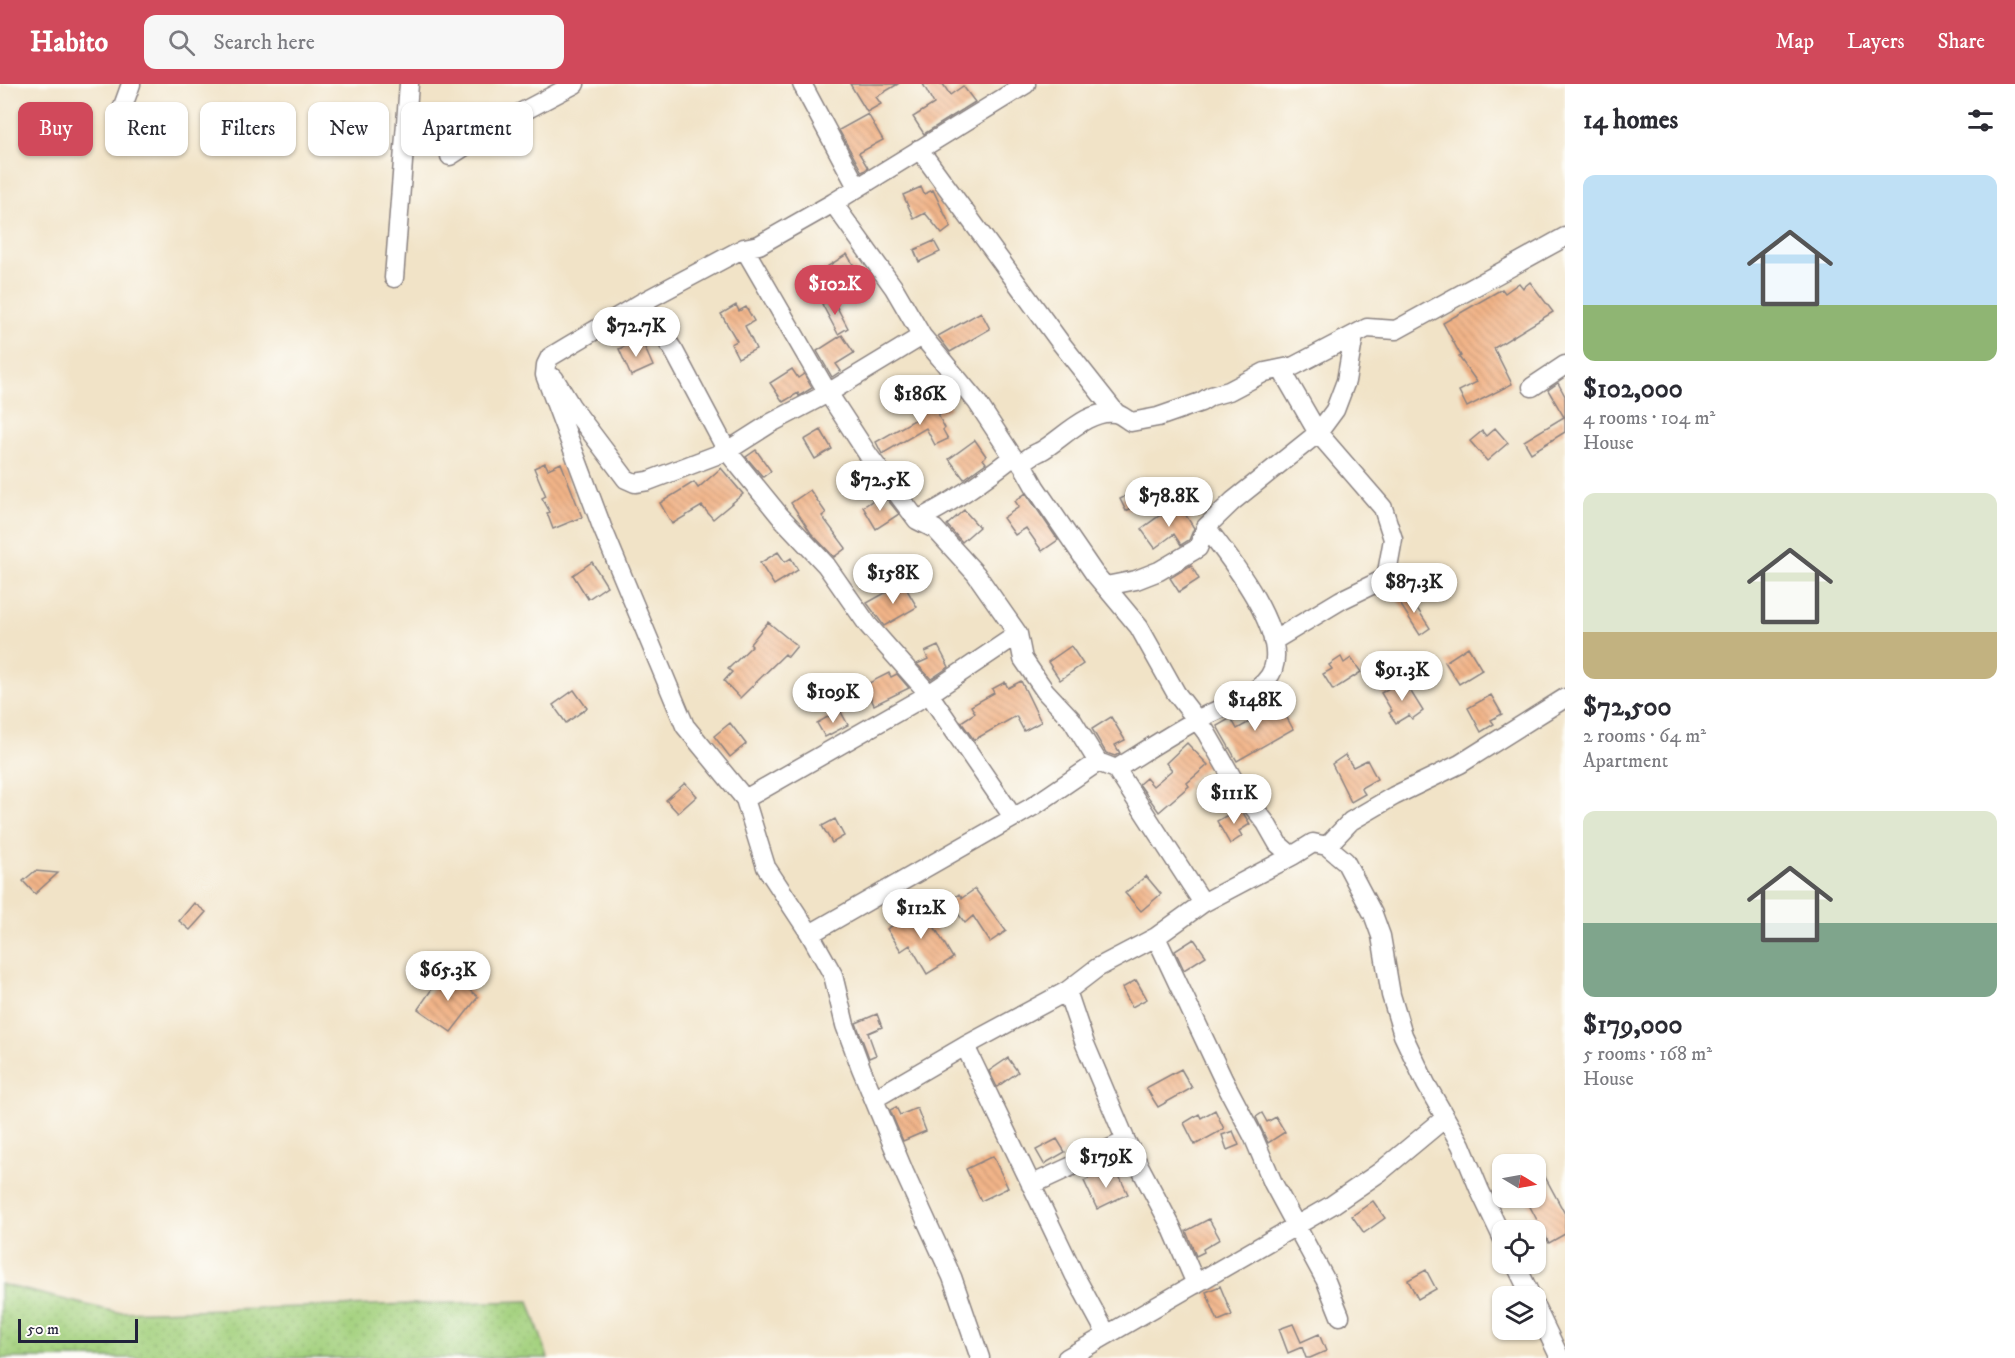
<!DOCTYPE html>
<html lang="en">
<head>
<meta charset="utf-8">
<style>
  body { margin:0; font-family:"IM FELL DW Pica",serif; background:#f7f7f7; color:#2b2b33; height:100vh; display:flex; flex-direction:column; font-size:22px; white-space:nowrap }
  * { box-sizing:border-box; margin:0 }
  p { font-size:20px; color:#7c7c81 }
  .icon { flex:none; width:33px; height:33px; fill:none; stroke:currentColor; stroke-width:2; stroke-linecap:round; stroke-linejoin:round }
  .map { position:relative; flex:1; overflow:hidden }
  .side { display:flex; flex-direction:column; background:#fff; width:450px }
  .side>* { flex:none }
  .hud { position:absolute; left:18px; top:18px; width:570px; height:54px; display:flex; gap:12px }
  .needle { width:39px; rotate:100deg }
  .tools { position:absolute; left:1492px; top:1070px; display:grid; gap:12px }
  .tools a { display:grid; place-items:center; width:54px; height:54px; border-radius:12px; background:#fff; box-shadow:0 2px 4px #0004; font-size:30px }
  .scale { position:absolute; left:18px; bottom:15px; width:120px; box-sizing:border-box; padding-left:6px; border:3px solid #22223b; border-top:0; font-size:16px; line-height:21px; white-space:nowrap; color:#22223b; -webkit-text-stroke:4px #fdfcf7; paint-order:stroke }
  .price { position:absolute; translate:-50% -51px; padding:0 14px; border-radius:21px; background:#fff; color:#222; font-size:20px; line-height:39px; filter:drop-shadow(0 2px 3px #0008) }
  .price::after { content:''; position:absolute; left:50%; top:36px; width:18px; height:14px; margin-left:-9px; background:inherit; clip-path:polygon(0 0,100% 0,50% 100%) }
  .price.on { background:#d1495b; color:#fff }
  ul { padding:0; list-style:none }
  li { display:grid; align-content:center; gap:12px; height:318px; padding:0 18px }
  li span { display:grid; place-items:center; height:186px; border-radius:12px; color:#555 }
  li>.icon { margin-inline-start:auto }
  span .icon { width:108px; height:108px; fill:#fffc; stroke-width:1 }
  li b { font-size:26px }
  h2 { display:flex; justify-content:space-between; align-items:center; height:72px; padding:0 18px; font-size:26px }
  .tag { padding:0 21px; border-radius:12px; background:#fff; box-shadow:0 2px 4px #0004; font-size:21px; line-height:54px }
  .tag.on { background:#d1495b; color:#fff }
  header { display:flex; align-items:center; gap:36px; box-sizing:border-box; height:84px; padding:0 30px; background:#d1495b; color:#fff }
  header strong { font-size:28px }
  nav { display:flex; gap:33px; margin-inline-start:auto; font-size:21px }
  .search { width:420px; height:54px; background:#f7f7f7; display:flex; align-items:center; gap:15px; box-sizing:border-box; padding:0 21px; border-radius:12px; color:#7c7c81; font-size:22px }
  main { display:flex; flex:1; min-height:0 }
  .map>svg:first-child { display:block }
  .grass { fill:url(#grass-dots); stroke:#637a5d; stroke-width:1.5 }
  .building { fill:url(#building-back-hatch) }
  .lines { fill:none; stroke-linecap:round; stroke-linejoin:round }
  .minor-casing { stroke:#8a8281; stroke-width:21 }
  .minor { stroke:#fff; stroke-width:18 }
</style>
</head>
<body>
<header>
<strong>Habito</strong>
<div class="search"><svg class="icon" aria-label="search" viewBox="0 0 24 24"><circle cx="10" cy="10" r="6"/><path d="M15 15l6 6"/></svg>Search here</div>
<nav><a>Map</a><a>Layers</a><a>Share</a></nav>
</header>
<main>
<div class="map">
<svg width="1565" height="1274" viewBox="0 0 1565 1274">
  <defs>
    <pattern id="grass-dots" width="8" height="8" patternUnits="userSpaceOnUse" patternTransform="scale(1.5)"><rect width="8" height="8" fill="#a4d17f"/><path d="M2 2h.1M6 6h.1" fill="none" stroke="#8db36f" stroke-width="1.8" stroke-linecap="round"/></pattern>
    <pattern id="building-back-hatch" width="6" height="6" patternUnits="userSpaceOnUse" patternTransform="scale(1.5)"><rect width="6" height="6" fill="#f1b488"/><path d="M-1 5l2 2M0 0l6 6M5-1l2 2" fill="none" stroke="#ce9a76"/></pattern>
  </defs>
  <rect width="100%" height="100%" fill="#fdfcf7"/>
  <filter id="ink" filterUnits="userSpaceOnUse"><feTurbulence type="fractalNoise" baseFrequency=".0167" numOctaves="2"/><feDisplacementMap in="SourceGraphic" scale="12" xChannelSelector="R" yChannelSelector="G"/><feConvolveMatrix kernelMatrix="1 2 1 2 8 2 1 2 1" color-interpolation-filters="sRGB"/></filter>
  <filter id="wash" filterUnits="userSpaceOnUse"><feTurbulence type="fractalNoise" baseFrequency=".008" numOctaves="4" result="noise"/><feDisplacementMap in="SourceGraphic" scale="24" xChannelSelector="R" yChannelSelector="G"/><feGaussianBlur stdDeviation="1.35" result="paint"/><feColorMatrix in="noise" values="0 0 0 0 0 0 0 0 0 0 0 0 0 0 0 0 0 1.4 0 .05"/><feComposite in="paint" operator="in"/></filter>
  <g filter="url(#wash)">
    <rect width="100%" height="100%" fill="#f1e3c7"/>
    <path class="grass" d="M0 1200 116 1228 529 1217 548 1274H0Z"/>
    <g id="blocks">
      <path class="building" d="M850 0H898L876 13 881 20 867 28Z
        M923 0H943L950 11 963 2 975 18 924 50 913 33 934 20Z
        M868 30 883 56 859 69 868 84 862 88 839 46Z
        M921 103 924 110 933 106 951 143 942 150 925 129 914 135 903 111Z
        M934 157 940 168 919 178 914 166Z
        M847 170 861 194 836 209 822 186Z
        M1530 198 1553 228 1494 264 1512 300 1467 323 1459 307 1477 298 1459 273 1461 272 1443 239 1502 205 1505 209 1519 199 1523 204Z
        M832 214 848 244 838 250 822 220Z
        M736 221 739 227 746 223 754 237 745 242 756 265 738 274 731 260 737 257 721 230Z
        M981 228 990 245 950 268 938 252Z
        M842 251 854 269 836 280 841 287 832 293 817 267Z
        M641 255 653 282 631 292 619 265Z
        M792 285 798 294 804 290 812 304 799 312 798 309 783 318 770 299Z
        M1558 299 1565 312V348L1531 369 1524 357 1564 333 1548 306Z
        M945 312 951 324 938 331 945 344 943 346 948 355 935 361 926 344 882 370 876 358 918 334 915 328Z
        M1495 344 1508 359 1487 377 1470 357 1482 347 1486 352Z
        M821 346 832 365 815 375 804 356Z
        M975 356 986 372 983 375 986 379 964 395 949 375Z
        M756 366 771 387 763 393 746 373Z
        M545 379 548 385 561 379 582 433 553 445 547 429 550 428 542 414 546 412 534 384Z
        M721 384 743 410 713 435 702 422 672 440 660 419 694 398 698 404Z
        M1143 403 1149 415 1126 427 1120 415Z
        M810 406 826 429 822 432 846 464 834 473 811 449 791 419Z
        M1026 409 1058 456 1042 467 1026 444 1015 451 1003 434 1019 423 1015 417Z
        M878 413 881 418 887 415 899 430 876 445 863 423Z
        M1180 422 1194 444 1189 456 1181 461 1174 450 1155 464 1141 445 1159 432Z
        M964 426 979 443 962 458 947 441Z
        M778 468 785 478 791 474 798 486 774 501 760 479Z
        M592 478 607 502 588 515 573 491Z
        M1191 481 1199 495 1179 508 1170 494Z
        M903 499 917 523 884 542 867 519Z
        M1407 509 1430 544 1420 551 1397 515Z
        M768 538 797 562 788 573 785 570 740 614 724 597 732 588 728 585 752 562 750 560Z
        M938 562 949 583 931 595 917 580 928 575 925 568Z
        M1071 562 1083 580 1060 596 1048 578Z
        M1468 563 1482 586 1459 600 1445 578Z
        M1341 573 1344 579 1351 574 1361 588 1333 606 1323 590 1332 585 1329 581Z
        M889 589 891 593 897 590 909 604 874 621 865 601Z
        M1403 595 1423 627 1412 635 1409 631 1396 639 1389 629 1392 627 1381 609Z
        M1021 597 1041 638 1024 647 1016 632 974 656 961 638 975 629 971 622 994 609 992 605 1005 598 1008 604Z
        M574 606 587 624 566 639 553 621Z
        M1491 611 1502 630 1491 636 1494 640 1481 648 1468 624Z
        M1280 621 1293 645 1237 677 1217 642 1231 634 1237 645Z
        M840 626 848 641 825 653 817 639Z
        M1111 633 1125 656 1115 661 1120 669 1115 672 1106 669 1092 645Z
        M730 639 746 660 730 673 714 652Z
        M1187 659 1208 681 1187 699 1189 702 1159 728 1139 700 1146 694 1153 702 1172 686 1166 679Z
        M1345 671 1353 683 1367 676 1377 695 1361 704 1365 710 1351 718 1332 680Z
        M685 699 697 712 678 729 666 716Z
        M1240 724 1250 740 1239 747 1242 752 1230 760 1217 737Z
        M835 735 844 752 832 759 822 742Z
        M35 787 58 789 35 810 23 797Z
        M1146 792 1161 810 1141 827 1125 809Z
        M975 805 1006 847 990 858 973 832 965 839 949 818 959 810 962 814Z
        M194 819 206 828 190 846 179 837Z
        M922 822 953 874 927 890 910 861 901 867 887 845Z
        M1194 855 1206 872 1184 886 1175 867Z
        M445 886 478 913 451 948 418 925Z
        M1136 896 1147 915 1132 923 1122 904Z
        M877 930 882 943 868 949 876 971 869 974 856 939Z
        M1008 974 1018 988 997 1003 989 987Z
        M1181 985 1192 1004 1158 1023 1146 1004Z
        M896 1023 900 1031 917 1024 926 1047 903 1057 890 1026Z
        M1215 1026 1224 1045 1195 1061 1184 1039 1199 1030 1201 1034Z
        M1262 1029 1267 1038 1276 1033 1285 1048 1268 1059 1256 1033Z
        M1233 1047 1239 1061 1227 1066 1222 1051Z
        M1057 1055 1065 1068 1044 1080 1036 1066Z
        M993 1072 1008 1104 981 1117 966 1085Z
        M1536 1076 1565 1130V1150L1549 1159 1525 1113H1536Z
        M1117 1088 1128 1110 1097 1125 1084 1097 1099 1089 1102 1096Z
        M1373 1117 1385 1134 1364 1149 1352 1132Z
        M1209 1135 1220 1155 1203 1165 1204 1168 1196 1172 1186 1147Z
        M1426 1186 1436 1205 1418 1215 1408 1196Z
        M1220 1202 1232 1231 1218 1237 1206 1208Z
        M1293 1240 1301 1258 1319 1250 1326 1267 1310 1274H1306L1302 1263 1288 1269 1279 1245Z"/>
    </g>
  </g>
  <g filter="url(#ink)">
    <use href="#blocks" fill-opacity="0" stroke="#8a8281" stroke-width="1.5"/>
    <g class="lines">
      <defs>
        <path id="minor" d="M802 0 857 103
          M123 22 131 0
          M919 65 1060 258 1116 329
          M450 72 501 39 575 0
          M833 119 894 204 922 252 977 318 1013 373 1022 380 1035 403 1094 489 1139 543 1176 609 1206 648 1237 702 1266 739 1278 760 1292 772 1313 759 1327 762 1345 777 1373 830 1381 852 1391 911 1403 951 1426 1000 1461 1061 1480 1107 1503 1155
          M744 164 828 309 869 372 917 436 935 445 976 490 1018 550 1023 575 1045 607 1072 636 1098 678 1116 685 1203 819
          M394 194 409 0
          M641 219 674 267 727 367 780 432 826 481 868 541 929 610 1013 733
          M554 294 571 322 626 395 635 399 648 397 727 367 771 339 828 309 922 252
          M1532 303 1565 281
          M1022 380C1028 373 1033 371 1041 367 1062 355 1088 325 1115 329 1120 330 1126 335 1131 338L1158 333 1201 318 1211 312 1229 307 1265 288 1294 282 1367 244 1396 246 1565 153
          M917 436C952 419 982 397 1013 373
          M1106 502 1136 496 1159 487 1198 464 1206 443 1233 417 1318 349 1335 326 1346 297 1354 251
          M1273 557 1341 516 1386 494 1393 455 1383 424 1318 349 1281 285
          M1116 685C1142 669 1168 652 1195 637 1218 624 1264 611 1273 585 1287 546 1229 473 1206 443
          M745 715 929 610 1018 550
          M1327 762 1351 737 1394 712 1460 680 1565 614
          M810 850 1032 723 1098 678
          M1156 853 1224 997 1253 1052 1273 1099 1326 1197 1340 1232
          M1067 907 1085 960 1126 1057 1171 1142 1196 1200
          M965 962 1075 1192 1107 1251
          M874 1015 965 962 1067 907 1097 884 1156 853 1203 819 1292 772
          M1031 1101 1126 1057
          M1515 1179 1531 1212
          M1536 1224 1560 1274
          M980 1274 952 1193 904 1088 861 984 845 941 833 891 810 850 766 783 745 715 685 642 602 443 545 291 546 281 550 273 570 261 641 219 744 164 759 161 833 119 1026 0
          M1067 1274 1332 1121 1380 1088 1445 1034"/>
      </defs>
      <use href="#minor" class="minor-casing"/>
      <use href="#minor" class="minor"/>
    </g>
  </g>
</svg>
<div class="tools">
<a><svg class="needle" viewBox="-14 -14 28 28"><path d="M0-13l5 13h-10z" fill="#e53935"/><path d="M0 13l5-13h-10z" fill="#7c7c81"/></svg></a>
<a><svg class="icon" aria-label="locate" viewBox="0 0 24 24"><circle cx="12" cy="12" r="6"/><path d="M12 2v4M12 18v4M2 12h4M18 12h4"/></svg></a>
<a><svg class="icon" aria-label="layers" viewBox="0 0 24 24"><path d="M12 4l9 5-9 5-9-5zM3 14l9 5 9-5"/></svg></a>
</div>
<div class="scale">50 m</div>
<b class="price on" style="left:835px;top:232px">$102K</b>
<b class="price" style="left:636px;top:274px">$72.7K</b>
<b class="price" style="left:920px;top:342px">$186K</b>
<b class="price" style="left:880px;top:428px">$72.5K</b>
<b class="price" style="left:1169px;top:444px">$78.8K</b>
<b class="price" style="left:893px;top:521px">$158K</b>
<b class="price" style="left:1414px;top:530px">$87.3K</b>
<b class="price" style="left:1402px;top:618px">$91.3K</b>
<b class="price" style="left:833px;top:640px">$109K</b>
<b class="price" style="left:1255px;top:648px">$148K</b>
<b class="price" style="left:1234px;top:741px">$111K</b>
<b class="price" style="left:921px;top:856px">$112K</b>
<b class="price" style="left:448px;top:918px">$65.3K</b>
<b class="price" style="left:1106px;top:1105px">$179K</b>
<div class="hud">
<a class="tag on">Buy</a>
<a class="tag">Rent</a>
<a class="tag">Filters</a>
<a class="tag">New</a>
<a class="tag">Apartment</a>
</div>
</div>
<section class="side">
<h2>14 homes<svg class="icon" aria-label="filters" viewBox="0 0 24 24"><path d="M4 7h16M4 17h16"/><circle cx="9" cy="7" r="2"/><circle cx="15" cy="17" r="2"/></svg></h2>
<ul>
<li><span style="background:linear-gradient(#bfe0f5 70%,#8fb573 0)"><svg class="icon" aria-label="home" viewBox="0 0 24 24"><path d="M3 11l9-7 9 7M6 9v11h12V9"/></svg></span><div><b>$102,000</b><p>4 rooms · 104 m²</p><p>House</p></div></li>
<li><span style="background:linear-gradient(#dfe7d0 75%,#c2b280 0)"><svg class="icon" aria-label="home" viewBox="0 0 24 24"><path d="M3 11l9-7 9 7M6 9v11h12V9"/></svg></span><div><b>$72,500</b><p>2 rooms · 64 m²</p><p>Apartment</p></div></li>
<li><span style="background:linear-gradient(#dfe7d0 60%,#7fa58c 0)"><svg class="icon" aria-label="home" viewBox="0 0 24 24"><path d="M3 11l9-7 9 7M6 9v11h12V9"/></svg></span><div><b>$179,000</b><p>5 rooms · 168 m²</p><p>House</p></div></li>
</ul>
</section>
</main>
</body>
</html>
